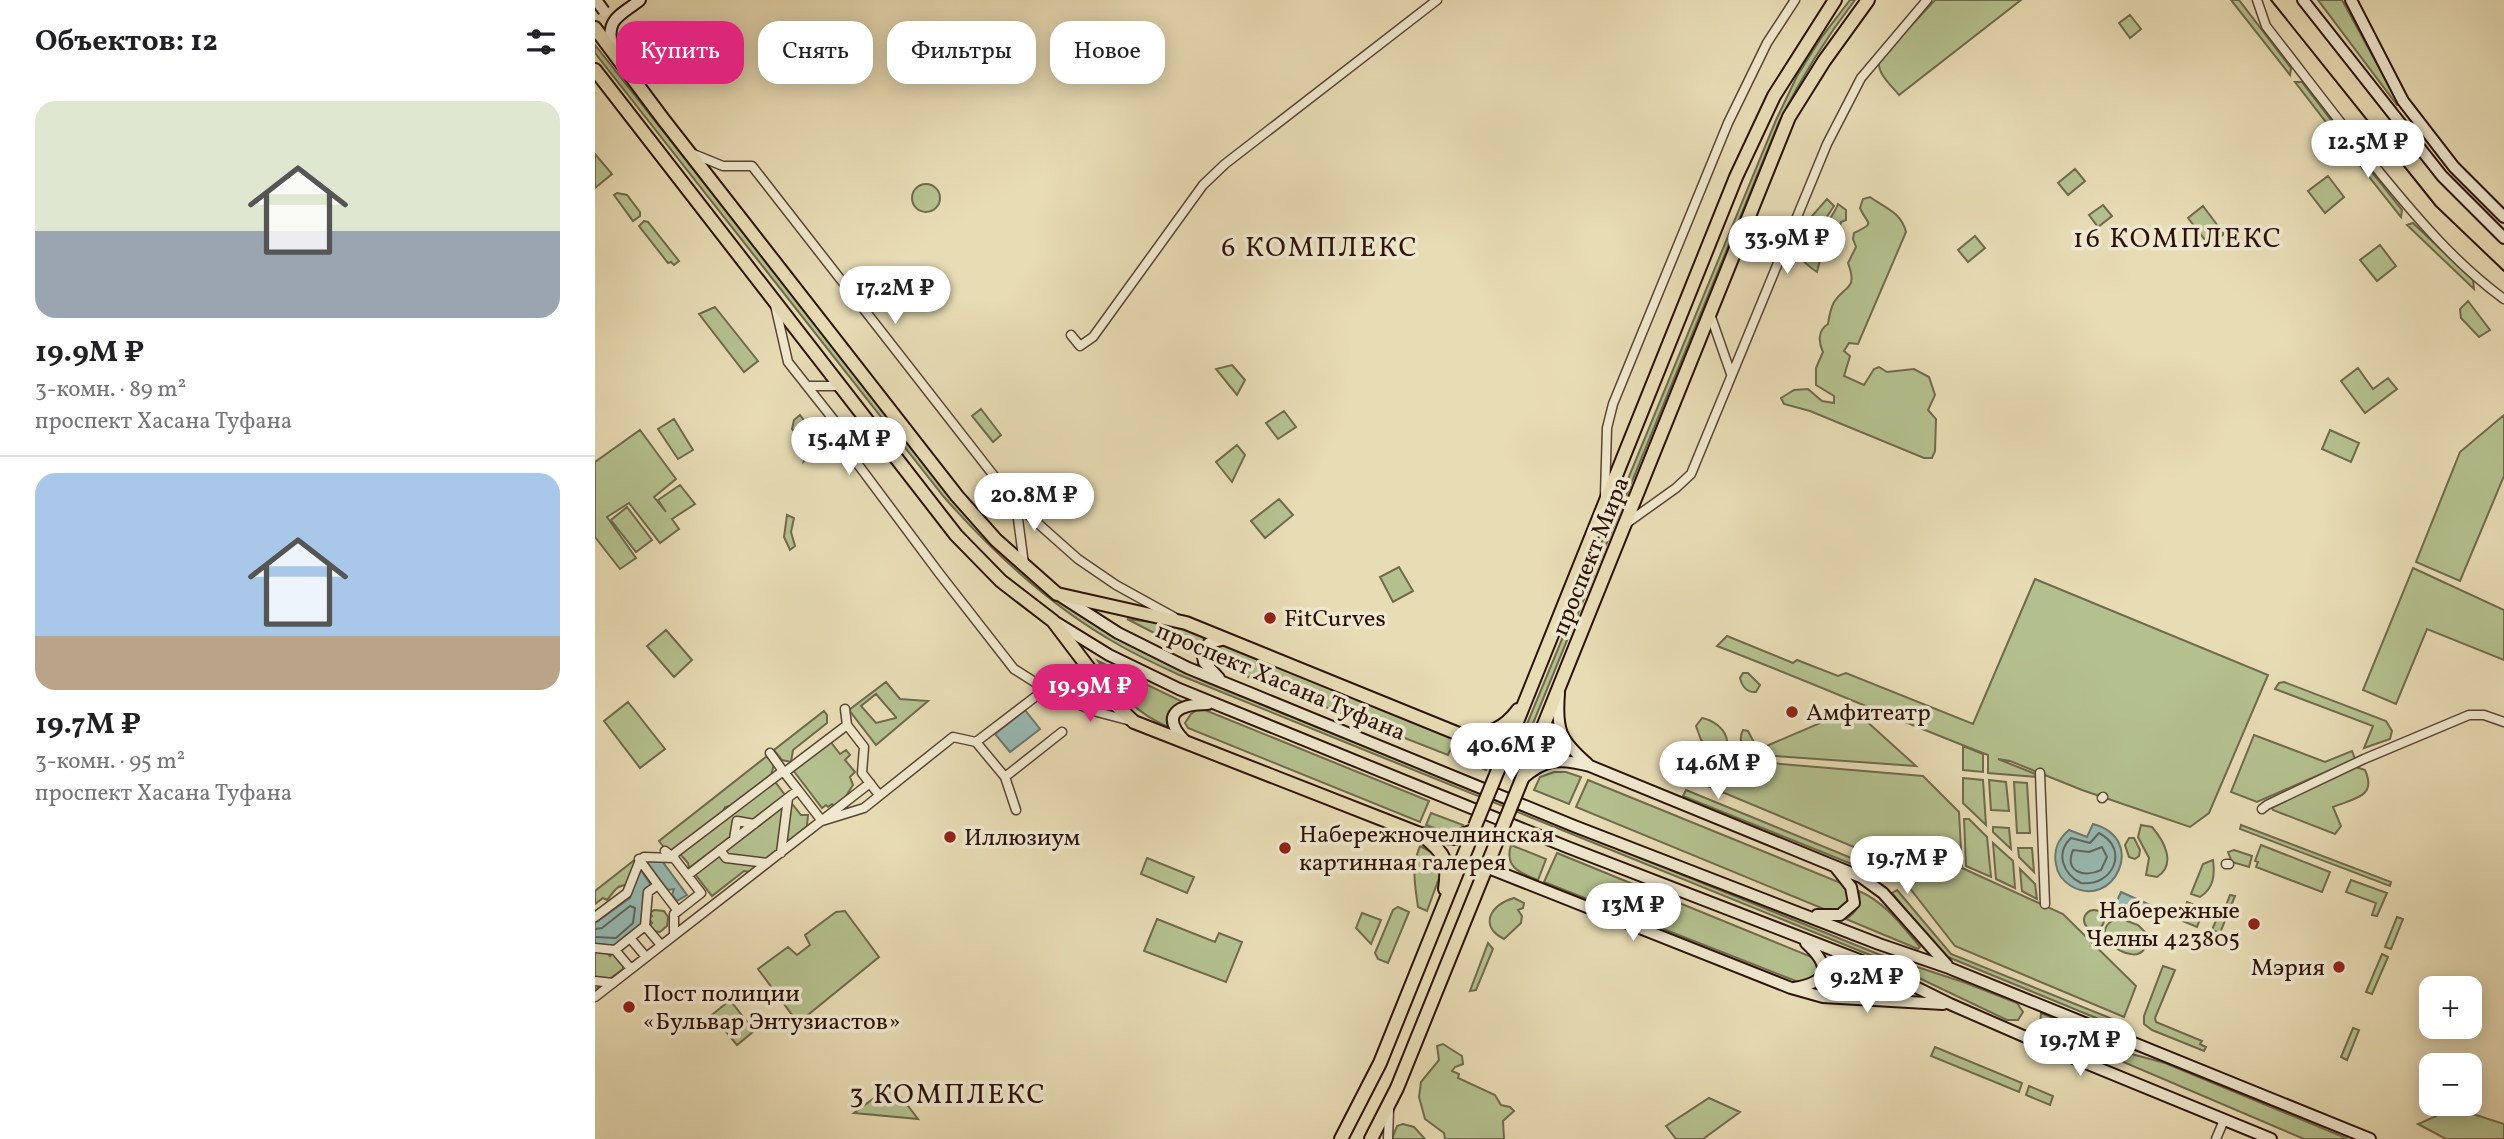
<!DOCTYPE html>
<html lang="ru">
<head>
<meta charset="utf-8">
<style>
  body { margin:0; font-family:Vollkorn,serif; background:#f2f2f2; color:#202124; height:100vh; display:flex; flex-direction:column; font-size:26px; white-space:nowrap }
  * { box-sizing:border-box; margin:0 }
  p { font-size:23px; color:#757577 }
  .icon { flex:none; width:38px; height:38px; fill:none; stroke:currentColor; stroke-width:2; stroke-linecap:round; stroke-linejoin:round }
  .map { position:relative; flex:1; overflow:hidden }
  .panel { display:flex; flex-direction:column; background:#fff; width:595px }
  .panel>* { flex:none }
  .guide { position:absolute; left:21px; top:21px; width:665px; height:63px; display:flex; gap:14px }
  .buttons { position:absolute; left:1824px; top:976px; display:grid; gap:14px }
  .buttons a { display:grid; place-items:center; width:63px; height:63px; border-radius:14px; background:#fff; box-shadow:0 4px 18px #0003; font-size:35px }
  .price { position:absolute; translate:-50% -60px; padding:0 16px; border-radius:24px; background:#fff; color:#222; font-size:23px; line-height:46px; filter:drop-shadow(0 2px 4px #0008) }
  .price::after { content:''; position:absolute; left:50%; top:42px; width:21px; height:16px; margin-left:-10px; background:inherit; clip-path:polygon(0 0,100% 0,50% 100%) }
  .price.on { background:#db2777; color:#fff }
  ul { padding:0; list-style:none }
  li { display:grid; align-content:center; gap:14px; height:371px; padding:0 35px }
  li+li { border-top:2px solid #e0e0e0 }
  li span { display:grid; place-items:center; height:217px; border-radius:21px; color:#555 }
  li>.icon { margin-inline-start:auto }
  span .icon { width:126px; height:126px; fill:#fffc; stroke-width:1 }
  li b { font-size:30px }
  h2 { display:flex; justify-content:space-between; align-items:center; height:84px; padding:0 35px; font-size:30px }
  .pill { padding:0 24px; border-radius:21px; background:#fff; box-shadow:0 4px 18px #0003; font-size:24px; line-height:63px }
  .pill.on { background:#db2777; color:#fff }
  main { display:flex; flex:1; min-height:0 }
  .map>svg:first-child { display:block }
  .green { fill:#b4c18f; stroke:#706a4c; stroke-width:2; fill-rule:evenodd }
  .water { fill:#98bab3; stroke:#6c776f; stroke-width:2 }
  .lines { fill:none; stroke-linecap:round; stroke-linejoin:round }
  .shore { stroke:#62665e; stroke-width:2 }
  .street-casing { stroke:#5a4433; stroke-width:11 }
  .secondary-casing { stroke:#2b1208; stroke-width:14 }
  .primary-casing { stroke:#2b1208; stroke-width:16 }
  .street { stroke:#f0e8cf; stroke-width:8 }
  .secondary { stroke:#f0e8cf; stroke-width:10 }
  .primary { stroke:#e8dcb5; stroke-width:12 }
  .tram { stroke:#2b1208; stroke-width:2 }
  .secondary-bridge-casing { stroke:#2b1208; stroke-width:14; stroke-linecap:butt }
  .primary-bridge-casing { stroke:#2b1208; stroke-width:16; stroke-linecap:butt }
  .secondary-bridge { stroke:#f0e8cf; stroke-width:10 }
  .primary-bridge { stroke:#e8dcb5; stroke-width:12 }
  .poi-dot { fill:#8f2418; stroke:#f0e8cf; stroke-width:2.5 }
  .labels { text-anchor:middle; stroke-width:7; stroke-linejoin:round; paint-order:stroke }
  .street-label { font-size:24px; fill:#2b1208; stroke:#f0e8cf }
  .poi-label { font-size:24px; fill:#2b1208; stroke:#f0e8cf; text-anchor:start }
  .quarter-label { font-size:28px; letter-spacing:2px; fill:#2b1208; stroke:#f0e8cf }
</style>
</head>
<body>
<main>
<section class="panel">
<h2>Объектов: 12<svg class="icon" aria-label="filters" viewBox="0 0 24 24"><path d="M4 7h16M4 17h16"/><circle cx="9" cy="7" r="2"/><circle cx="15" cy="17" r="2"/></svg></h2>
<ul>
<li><span style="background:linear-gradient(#dfe7d0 60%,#9aa5b1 0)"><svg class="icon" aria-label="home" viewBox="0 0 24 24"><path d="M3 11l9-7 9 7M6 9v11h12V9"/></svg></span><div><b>19.9M ₽</b><p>3-комн. · 89 m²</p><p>проспект Хасана Туфана</p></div></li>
<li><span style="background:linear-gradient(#a9c7e8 75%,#b9a48a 0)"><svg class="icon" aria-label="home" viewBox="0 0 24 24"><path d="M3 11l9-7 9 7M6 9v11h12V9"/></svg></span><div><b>19.7M ₽</b><p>3-комн. · 95 m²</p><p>проспект Хасана Туфана</p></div></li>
</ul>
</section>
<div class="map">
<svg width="1909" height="1139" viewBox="0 0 1909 1139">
  <rect width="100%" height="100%" fill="#e8dcb5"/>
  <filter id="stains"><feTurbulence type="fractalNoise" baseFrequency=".00286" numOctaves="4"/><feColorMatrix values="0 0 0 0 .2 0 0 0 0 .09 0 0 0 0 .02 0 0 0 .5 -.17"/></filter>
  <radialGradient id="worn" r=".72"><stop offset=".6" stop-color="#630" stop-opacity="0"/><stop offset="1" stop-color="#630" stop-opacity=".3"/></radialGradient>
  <path class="green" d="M1255 0H1260C1230 39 1206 78 1184 122L937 726 934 728 932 724 1181 120 1202 76 1226 38Z
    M1340 0H1426L1304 95C1296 85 1282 74 1284 60Z
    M1636 0H1644L1696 68 1695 75Z
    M1723 0H1747L1804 104 1802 105Z
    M1535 15 1546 29 1535 38 1524 23Z
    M0 45 378 523C447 596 522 643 613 683L1283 954 1371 983 1422 1003 1428 1012 1423 1020H1412L1280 957 582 674C563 665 543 656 524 645 456 607 400 555 349 497L0 53Z
    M1700 82H1707L1752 141 1748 144Z
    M0 154 17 174 0 188Z
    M1756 154 1763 155 1807 210 1806 217Z
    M1480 169 1490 181 1473 195 1463 183Z
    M1733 176 1749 197 1730 213 1713 191Z
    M317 198a14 14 0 1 1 28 0a14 14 0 1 1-28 0Z
    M22 193 32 195 45 212V216L38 221 19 195Z
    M1275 197C1290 208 1306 212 1311 232L1263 344 1254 343 1249 351 1255 356 1249 376 1269 385 1279 369 1284 367 1292 372 1319 369 1334 377 1340 395 1333 410 1341 419 1340 451 1337 458H1329L1215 411 1189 404 1186 398 1199 390 1213 389 1227 401 1239 403V396L1221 385V368L1228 352C1223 342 1223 330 1233 324 1234 317 1236 308 1239 302 1250 285 1263 290 1253 263L1261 247 1258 239 1259 233C1282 222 1272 225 1265 208L1268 199Z
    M1232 199 1239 206 1231 218 1223 240 1226 244 1234 242C1227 222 1237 220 1243 204L1251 210V220L1246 222 1244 230 1243 245 1234 247 1235 251 1225 260 1222 272C1217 269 1206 260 1203 254L1212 238V231L1218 227 1217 216Z
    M1508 205 1517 216 1503 227 1494 215Z
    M1608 206 1629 234 1614 245 1593 218Z
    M49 221 53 222 84 261 79 265 76 262 73 263 44 226Z
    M1818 223 1878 280 1879 289 1812 225Z
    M1380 236 1390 248 1373 262 1363 250Z
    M1785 245 1801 266 1782 281 1765 260Z
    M1873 301 1895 330 1884 337 1866 318 1865 309Z
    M120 307 163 361 149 372 104 314Z
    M637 365 650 380 642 395 621 369Z
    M1763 368 1778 389 1793 378 1802 389 1770 413 1746 381Z
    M386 409 406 435 398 442 377 416Z
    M689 411 701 427 683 439 671 423Z
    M205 415 217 431 206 440 197 429 199 420Z
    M1909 415V476L1865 581 1821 562 1865 452Z
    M79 419 98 450 83 459 63 429Z
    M45 430 81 479 59 497 71 512 63 500 85 485 100 504 77 519 84 529 65 543 34 503 12 517 41 558 25 569 0 537V462Z
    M1735 430 1764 443 1756 462 1727 449Z
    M221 435 228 445 209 461 213 450 209 444Z
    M642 445 650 455 637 482 621 462Z
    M684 499 698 515 670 538 656 521Z
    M32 507 57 540 41 552 16 520Z
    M192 515 199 518 196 532 200 546 195 550 189 537Z
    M804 567 818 591 798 602 785 577Z
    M1818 568 1909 610V660L1832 629 1801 704 1768 690Z
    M1440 579 1673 675 1614 813 1595 827 1487 790 1415 761 1403 759 1443 775V777L1393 773V755C1302 720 1213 681 1122 646L1132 636 1198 663 1202 660 1243 676 1251 673 1378 724Z
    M532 619 588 626 618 636 604 656Z
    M71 630 97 660 79 677 52 646Z
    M627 645H634L861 737 853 755 623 665 617 655 619 651Z
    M503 661 588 702 580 707 575 728C537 711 526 694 503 661Z
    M1148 673H1153L1165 685 1161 692C1152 693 1147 686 1145 678Z
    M291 682 305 699 333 701 281 745 254 710ZM281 694 301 717V718L281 723 266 706Z
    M1689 682 1791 721 1797 731 1795 739 1769 748 1778 726 1680 689 1684 683Z
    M33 702 70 749 45 768 9 721Z
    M1258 709 1321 766 1166 755 1169 747Z
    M602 710H610L834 801 825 822 593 728 590 723 596 714Z
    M229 711 232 715V723L198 750 196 762 187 760 179 750Z
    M1107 718C1118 720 1131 729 1132 741L1127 748 1118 749 1106 740 1101 726Z
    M1148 730 1153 731 1162 748 1158 752H1151C1146 747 1144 737 1148 730Z
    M958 734 964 746 974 755 961 754 949 757Z
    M1659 735 1730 762 1757 751 1760 759 1662 802 1636 792Z
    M868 740 887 748 895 760 891 770 860 757Z
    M235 741 245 754 251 750 255 755 250 760 260 772 255 777 258 785 251 796 239 806 237 804 233 807 231 805 227 808 198 770Z
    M1368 746 1388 754V772L1368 770Z
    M172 756 179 764 176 776 139 805 130 807 127 814 78 852 71 850 64 841Z
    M1092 758C1098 758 1104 760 1110 761 1127 761 1138 752 1143 774L1156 778 1163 762 1328 776 1364 812 1367 868 1468 914 1541 986 1529 1017 1360 946 1313 886 1288 859 1079 772 1078 763Z
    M1761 767 1770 770C1782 797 1760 798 1738 807L1746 826 1740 834 1678 810 1677 808 1678 804Z
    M959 772H971L986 777 974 804 939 790 945 777Z
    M1368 778 1388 780 1391 825 1368 803Z
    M993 780 1246 883 1254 893V900L1247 908 1236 912 981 807Z
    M1394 780 1411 782 1414 811 1396 810Z
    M1419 782 1432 783 1435 833H1422Z
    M175 783H181L190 795 94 868 93 863 84 853Z
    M1091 790 1271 864 1269 869 1088 796Z
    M195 801 206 815H213L212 826 156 872 149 871 117 896 100 874Z
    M836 813 868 825 866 829 853 833 831 825Z
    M1369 819H1374L1392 837 1396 877 1371 866Z
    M1546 825 1557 827C1569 841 1582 864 1562 877L1551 875 1554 858 1543 837Z
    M1646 825 1796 882 1795 886 1645 829Z
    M1398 827 1414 828 1416 849 1398 832Z
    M1534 838H1539L1545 850 1544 856 1540 859 1534 857 1530 845Z
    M1398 843 1418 861 1420 888 1401 879Z
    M916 845 951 859 943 880C925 873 909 867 916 845Z
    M1666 845 1735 872 1727 892 1661 867 1663 862 1660 861Z
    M825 846 840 854 847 870 832 911 823 907C820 885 816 868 825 846Z
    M1423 848H1437L1439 872 1424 857Z
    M1639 850 1657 856 1654 867 1637 862 1633 852Z
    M962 853 1219 958 1222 967V974L1206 983 949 882Z
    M42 858 32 885C20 885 18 894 12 900L8 898 0 904V891Z
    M552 858 599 877 592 893 546 874Z
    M1618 860C1620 875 1619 888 1605 897L1596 894 1608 864Z
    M1425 869 1440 884 1442 899 1427 891Z
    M1756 880 1792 893 1782 916 1777 915 1781 903 1751 892Z
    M1302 890 1356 954 1525 1022 1523 1027 1353 957 1343 950 1297 893Z
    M1264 891C1291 903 1306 925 1325 947L1323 949 1251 919C1262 912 1266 904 1264 891Z
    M1635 895 1640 896 1625 933 1617 930 1622 918 1626 919Z
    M919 898 929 903 928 908 923 910 927 916 926 923 909 939C883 926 896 904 919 898Z
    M1592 902 1609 909 1602 927 1585 920Z
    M803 907 814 912 793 963 783 959 780 953 798 910Z
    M59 910 69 911 73 917 72 926 65 932 58 931 54 926 57 923 54 918 57 916 55 913Z
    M1489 920a10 10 0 1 1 20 0a10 10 0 1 1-20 0Z
    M250 911 284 957 203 1023 163 969 193 947 202 955 215 945 210 935 241 912Z
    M767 913 786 920 776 944 761 928Z
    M1802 917 1808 919 1796 949 1790 947Z
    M1524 918 1543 925 1551 933C1556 965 1524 956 1511 939 1507 928 1513 921 1524 918Z
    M562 919 620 942 624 933 647 942 631 982 549 951Z
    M893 943 898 949 881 990 875 991Z
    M3 950 10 951 15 956 19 952 28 964V969L0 990V952Z
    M1787 954 1793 957 1777 994 1771 992Z
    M1232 963 1309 994 1236 992 1222 988 1231 978Z
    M1568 966 1580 970 1560 1018 1561 1022 1607 1041 1605 1044 1611 1047 1609 1051 1557 1030 1549 1024V1016Z
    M135 1000 159 1031 142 1045 117 1015Z
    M1446 1013 1463 1020 1456 1025V1037L1440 1030 1445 1024Z
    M1758 1028 1764 1030 1752 1060 1746 1057Z
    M1473 1030H1476L1529 1052 1570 1063 1753 1139H1709L1472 1038 1470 1035Z
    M848 1044 867 1056 868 1064 860 1067 857 1071 864 1074 863 1078 900 1095 906 1105 915 1107 919 1111 908 1121 909 1139H850L849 1133 830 1119 824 1097 826 1082 844 1060 842 1046Z
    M1340 1047 1427 1083 1424 1092 1336 1056Z
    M297 1085 323 1119 259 1113Z
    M1434 1086 1458 1096 1455 1105 1431 1095Z
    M1114 1098 1145 1112 1108 1139H1081L1071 1126Z
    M1859 1108 1909 1124V1139H1851L1823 1124Z
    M808 1124 819 1127 830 1139H797L802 1126Z"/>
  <path class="water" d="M430 710 445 729 415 752 400 734Z
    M1498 824C1554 839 1518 911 1476 886 1468 881 1462 873 1461 864 1458 850 1464 838 1474 830L1492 837Z
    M52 860 67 861 92 895 82 901 77 895 79 889 73 890 50 861Z
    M44 867 56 885 49 890 46 927 22 946 0 944V923L35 898Z
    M1526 892 1569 911 1564 924 1520 905Z"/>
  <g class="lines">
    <path class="shore" d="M1504 833C1535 849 1518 887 1486 883 1468 874 1460 853 1476 838L1495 843Z
      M1507 847 1512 857 1506 870C1489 878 1469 872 1478 850L1494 852Z
      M0 929 7 928 35 906 40 908 38 923 21 938 0 937"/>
    <defs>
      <path id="street" d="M1662 0 1671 26C1709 75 1747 125 1786 174 1823 219 1861 264 1909 299
        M96 153 128 166H157L421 504 483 559 521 585 579 617
        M180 305 193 362 242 424 244 439 344 573 419 669 460 695 502 712 536 721
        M1115 314 1136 374
        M476 335 485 346 498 337 608 185 630 164 842 0
        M213 386H246
        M1010 495 1012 428 1018 404 1133 123 1172 43 1200 0
        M421 504 429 564
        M1032 523 1081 488 1096 474 1232 144 1266 78 1332 0
        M250 709 252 725 269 747 267 773 284 795
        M381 742 440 697
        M175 753 188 771
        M190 772 252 725
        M1445 773 1450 904
        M410 777 421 810
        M1507 798 1508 797
        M1667 809 1672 805 1769 759 1874 715H1889L1909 722
        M139 839 142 821 159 824
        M125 850 131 858 172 863
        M70 851 79 858 80 853 188 771 203 790
        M186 853 193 798
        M1631 864H1634
        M93 875 203 790 227 821 269 808 358 737 381 742 410 777 467 732
        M0 917 32 893 45 860 49 857 79 858 106 893 83 911 63 885
        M50 926 66 945
        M79 935V914L83 911
        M35 938 51 957
        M0 948 20 950 36 969
        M20 950 50 926 53 892 63 885 44 859
        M0 981 18 983
        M0 997 275 783
        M793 1139 794 1110
        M1621 1139 1629 1120"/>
      <path id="secondary" d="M1708 0 1847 176 1909 238
        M1756 0 1808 101 1859 167 1909 217
        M18 49C9 19 25 16 45 0
        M467 597 523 633 593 668 657 694 979 826 1284 944 1354 968 1775 1139
        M462 623 514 655 584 689 972 847 1272 963 1355 1004 1481 1059 1676 1139
        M624 678 609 662 607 652 614 643 631 639
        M964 693C961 730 965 740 993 764
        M590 741C564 714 584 704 613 704
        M927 779C951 758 966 758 995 766L1266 877 1288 893 1352 965
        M891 867 1196 988 1228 997 1348 1004
        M1222 915H1245L1259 903 1256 887 1241 868
        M1199 988C1235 982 1236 966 1211 943
        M1472 1051 1462 1043 1463 1032 1469 1024H1489"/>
      <path id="primary" d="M0 28 68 119 362 496 401 540 462 594 591 623 881 741 895 751 903 770
        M0 70 361 535 406 581 458 621 524 708 539 722 825 834 860 838 878 831
        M870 734C894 735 909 729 923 710
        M903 769 1141 177 1179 96 1240 0
        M927 779 1194 117 1229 61 1273 0
        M828 836C850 853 854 862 850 889
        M746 1139 785 1063 879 830
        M776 1139 802 1088 904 836"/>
    </defs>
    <use href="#street" class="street-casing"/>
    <use href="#secondary" class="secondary-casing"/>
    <use href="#primary" class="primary-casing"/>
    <use href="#street" class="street"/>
    <use href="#secondary" class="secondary"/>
    <use href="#primary" class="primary"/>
    <path class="tram" d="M1676 0 1841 206 1909 271
      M0 4 5 0"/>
    <defs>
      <path id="secondary-bridge" d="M1 0 9 11"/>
      <path id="primary-bridge" d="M880 826 903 770
        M904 836 927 779"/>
    </defs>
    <use href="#secondary-bridge" class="secondary-bridge-casing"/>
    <use href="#primary-bridge" class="primary-bridge-casing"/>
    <use href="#secondary-bridge" class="secondary-bridge"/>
    <use href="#primary-bridge" class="primary-bridge"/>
  </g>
  <g class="poi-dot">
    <circle cx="675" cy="618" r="7"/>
    <circle cx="1197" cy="712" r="7"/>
    <circle cx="355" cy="837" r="7"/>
    <circle cx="690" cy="848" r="7"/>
    <circle cx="1659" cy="924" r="7"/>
    <circle cx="1744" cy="967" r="7"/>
    <circle cx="34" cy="1007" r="7"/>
  </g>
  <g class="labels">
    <g class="street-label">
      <text transform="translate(995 556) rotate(-68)" y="8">проспект Мира</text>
      <text transform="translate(686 681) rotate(23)" y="8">проспект Хасана Туфана</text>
    </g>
    <g class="poi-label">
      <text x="689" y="626">FitCurves</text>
      <text x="1211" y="720">Амфитеатр</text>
      <text x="704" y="842">Набережночелнинская<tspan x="704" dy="28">картинная галерея</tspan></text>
      <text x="369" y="845">Иллюзиум</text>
      <text x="1645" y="918" text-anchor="end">Набережные<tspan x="1645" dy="28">Челны 423805</tspan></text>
      <text x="1730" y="975" text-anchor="end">Мэрия</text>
      <text x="48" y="1001">Пост полиции<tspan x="48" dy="28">«Бульвар Энтузиастов»</tspan></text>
    </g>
    <g class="quarter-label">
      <text x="1583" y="247">16 КОМПЛЕКС</text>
      <text x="725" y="256">6 КОМПЛЕКС</text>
      <text x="353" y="1103">3 КОМПЛЕКС</text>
    </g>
  </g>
  <rect width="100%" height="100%" filter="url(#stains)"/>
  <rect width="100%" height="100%" fill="url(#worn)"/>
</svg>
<div class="buttons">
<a>+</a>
<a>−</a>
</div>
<b class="price" style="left:1773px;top:180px">12.5M ₽</b>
<b class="price" style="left:1192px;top:276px">33.9M ₽</b>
<b class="price" style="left:300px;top:326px">17.2M ₽</b>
<b class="price" style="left:254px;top:477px">15.4M ₽</b>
<b class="price" style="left:439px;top:533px">20.8M ₽</b>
<b class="price on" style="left:495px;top:724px">19.9M ₽</b>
<b class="price" style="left:916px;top:783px">40.6M ₽</b>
<b class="price" style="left:1123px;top:801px">14.6M ₽</b>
<b class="price" style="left:1312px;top:896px">19.7M ₽</b>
<b class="price" style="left:1038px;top:943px">13M ₽</b>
<b class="price" style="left:1272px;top:1015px">9.2M ₽</b>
<b class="price" style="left:1485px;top:1078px">19.7M ₽</b>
<div class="guide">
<a class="pill on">Купить</a>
<a class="pill">Снять</a>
<a class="pill">Фильтры</a>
<a class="pill">Новое</a>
</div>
</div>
</main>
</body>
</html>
